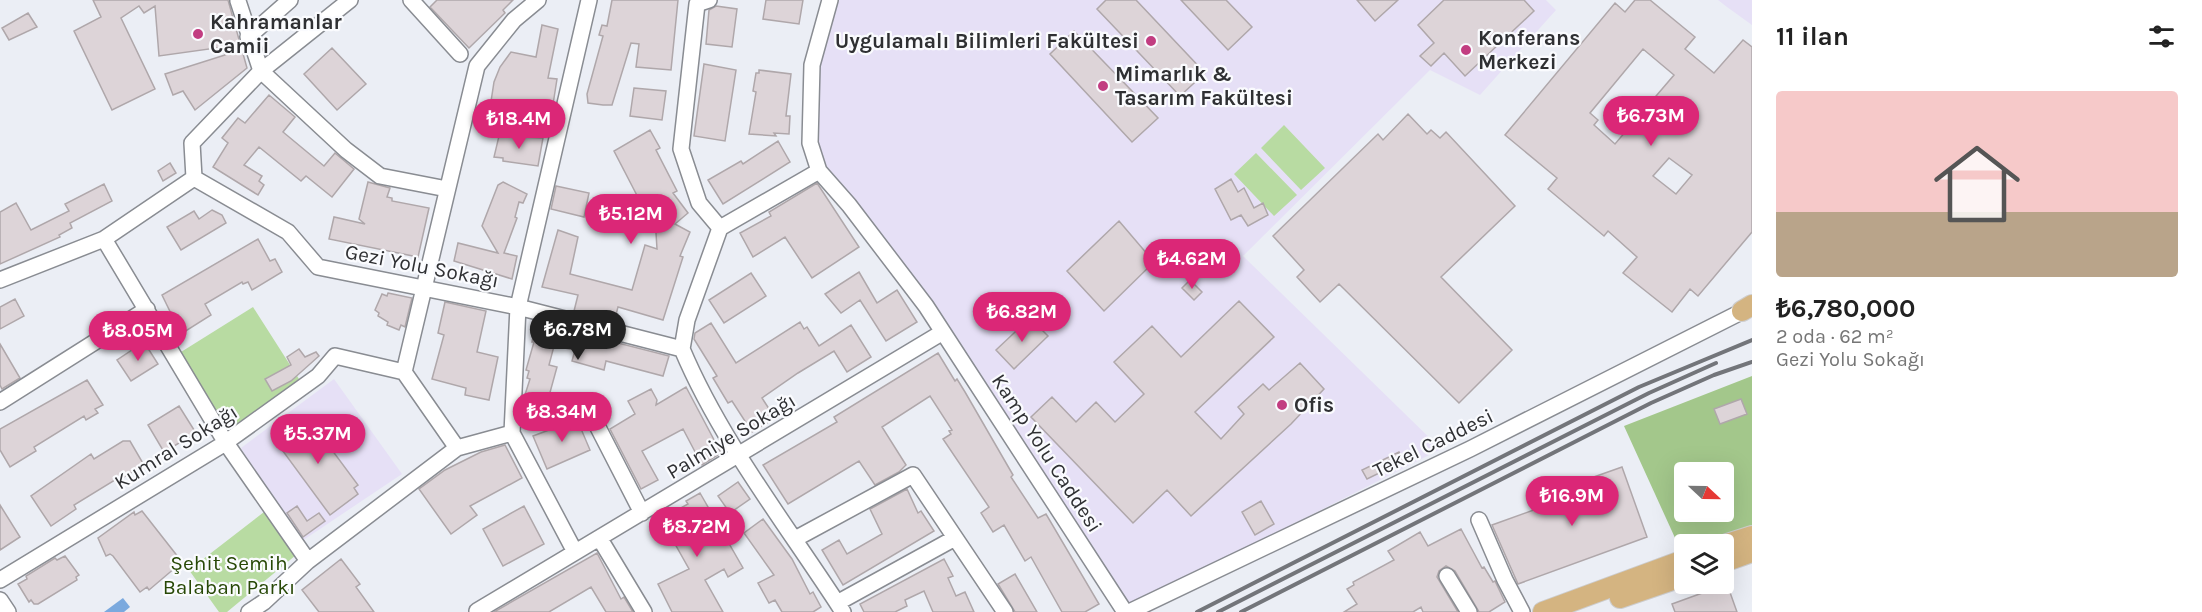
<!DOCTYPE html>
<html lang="tr">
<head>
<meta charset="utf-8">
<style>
  body { margin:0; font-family:Karla,sans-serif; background:#f2f2f2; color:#222; height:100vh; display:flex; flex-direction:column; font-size:22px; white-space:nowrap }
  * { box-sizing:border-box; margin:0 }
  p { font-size:20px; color:#767676 }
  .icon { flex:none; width:33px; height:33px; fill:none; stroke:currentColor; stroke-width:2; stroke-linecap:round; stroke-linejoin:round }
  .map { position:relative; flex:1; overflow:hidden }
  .panel { display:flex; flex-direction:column; background:#fff; width:450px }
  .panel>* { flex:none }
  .needle { width:39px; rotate:112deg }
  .controls { position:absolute; left:1674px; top:462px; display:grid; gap:12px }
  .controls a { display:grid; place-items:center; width:60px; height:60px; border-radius:6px; background:#fff; box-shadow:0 6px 24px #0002; font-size:30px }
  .price { position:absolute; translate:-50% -51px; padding:0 14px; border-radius:21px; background:#db2777; color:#fff; font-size:20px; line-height:39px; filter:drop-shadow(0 2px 3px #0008) }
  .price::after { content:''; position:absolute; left:50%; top:36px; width:18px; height:14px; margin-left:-9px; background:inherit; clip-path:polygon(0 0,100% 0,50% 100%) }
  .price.active { background:#222; color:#fff }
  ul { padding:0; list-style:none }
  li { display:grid; align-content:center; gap:12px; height:318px; padding:0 24px }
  li span { display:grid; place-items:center; height:186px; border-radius:6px; color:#555 }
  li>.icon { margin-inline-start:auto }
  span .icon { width:108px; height:108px; fill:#fffc; stroke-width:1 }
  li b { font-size:26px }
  h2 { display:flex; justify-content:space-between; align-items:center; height:72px; padding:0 24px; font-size:26px }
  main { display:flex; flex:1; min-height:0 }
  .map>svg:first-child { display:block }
  .education { fill:#e6e0f6 }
  .green { fill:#b8dba2 }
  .forest { fill:#a3c78b; fill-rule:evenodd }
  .water { fill:#7ba9de }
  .building { fill:#ddd4d8; stroke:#afa7aa; stroke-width:1.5; fill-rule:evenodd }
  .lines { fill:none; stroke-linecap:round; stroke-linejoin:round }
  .minor-casing { stroke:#898c92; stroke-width:18 }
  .major-casing { stroke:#cdcdce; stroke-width:22 }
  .minor { stroke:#fff; stroke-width:15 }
  .major { stroke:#d4b481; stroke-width:20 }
  .rail { stroke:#73757a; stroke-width:4 }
  .poi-dot { fill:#c23d81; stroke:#fafbfe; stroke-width:2 }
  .labels { text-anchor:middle; stroke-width:4.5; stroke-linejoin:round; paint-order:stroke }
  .poi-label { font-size:21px; font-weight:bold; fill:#2f3033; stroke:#fafbfe; text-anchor:start }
  .street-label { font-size:21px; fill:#2f3033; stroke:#fafbfe }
  .park-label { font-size:21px; fill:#274806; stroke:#fafbfe }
</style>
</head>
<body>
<main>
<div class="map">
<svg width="1752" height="612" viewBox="0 0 1752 612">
  <rect width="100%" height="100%" fill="#ebeef5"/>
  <path class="education" d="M834 0H1546L1556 10 1480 95 1430 70 1243 256 1441 449 1128 608 824 171 818 142 819 65Z
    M1718 0H1752V25L1727 7Z
    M334 379 402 474 299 543 241 448Z"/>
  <path class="green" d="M1284 125 1325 168 1301 190 1261 148Z
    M1256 153 1297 195 1274 216 1234 174Z
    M253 307 299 379 228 434 181 352Z
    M264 512 296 555 227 612H219L189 570Z"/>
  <path class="forest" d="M1752 376V525L1698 544H1684V549L1681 551 1624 426ZM1684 472H1724V512H1684Z"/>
  <path class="water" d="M123 598 130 607 124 612H104Z"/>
  <path class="building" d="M93 0H228L247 68 195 110 183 91 173 95 165 74 225 55 223 47 159 56 155 6 144 13 139 6 121 18 155 89 112 110 74 31 101 17Z
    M437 0H513L503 10 505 13 469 48 430 7Z
    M612 0H678L671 70 636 67 639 44 631 43 612 105H603L588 103 587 94 603 36 599 35 602 25 607 26Z
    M766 0H803L799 24 763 19Z
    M1106 0H1136L1205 73 1180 96 1097 9Z
    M1181 0H1226L1252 27 1228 50Z
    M1357 0H1398L1375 21Z
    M1444 0H1524L1534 11 1465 76 1444 53 1431 66 1420 56 1434 43 1418 25Z
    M1635 0H1650L1695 37 1685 49 1714 73 1743 40 1752 47V232L1698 296 1690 289 1672 312 1623 273 1637 257 1608 231 1604 236 1548 189 1557 178 1505 135 1615 3 1625 12ZM1643 49 1674 75 1615 144 1594 125 1598 120 1590 113ZM1669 158 1692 175 1676 194 1653 176Z
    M716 6 737 9 732 47 706 44 709 10Z
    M28 13 37 27 9 40 2 28Z
    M542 25 558 29 548 78 557 79 551 117 508 110 505 125 488 121 494 82 500 67 511 52 536 57Z
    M1074 31 1158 118 1132 142 1050 54Z
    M332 48 366 84 337 110 304 74Z
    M704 64 736 70 725 141 694 136Z
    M759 70 791 74 786 116H790L789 134 774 133 776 136 749 134 756 92 753 91 756 73H759Z
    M634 88 666 91 662 120 630 116Z
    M269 95 295 117 283 132 324 166 335 153 354 169 332 197 306 176 301 181 259 147 244 165 262 176 259 181 264 185 258 195 213 167 228 143 222 138 238 118 245 123Z
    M1408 114 1427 134 1431 130 1440 138 1446 132 1515 206 1441 277 1512 350 1459 403 1339 284 1320 302 1297 277 1304 270 1273 236 1378 134 1383 140Z
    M650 130 660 148 656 150 677 191 673 193 688 213 675 224 690 232 680 256 683 257 663 320 618 307 614 322 574 311 578 295 542 287 558 230 578 237 570 274 632 290 645 245 657 249 654 201 643 207 614 151Z
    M499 136 543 138 538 166 503 161V158L494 157Z
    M778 141 790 162 723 204 708 180 741 161 743 164Z
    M170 163 176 173 163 181 158 171Z
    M1231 179 1238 192 1244 188 1254 208 1263 203 1268 215 1248 226 1241 215 1231 220 1215 189Z
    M368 182 390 188 387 197 392 198V201L429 208 418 257 329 239 334 217 365 224 359 219Z
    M503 182 527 194 523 203 519 202 515 217 517 218 504 253 517 256 512 279 454 261 458 243 498 253 482 226 498 185Z
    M817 183 859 247 812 278 785 237 753 257 740 233 771 216 769 212Z
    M104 184 112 201 70 223 72 228 59 235 60 237 0 264V212L16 203 31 230 69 211 65 204Z
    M556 186 589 193 584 217 551 209Z
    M212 210 222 215 226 223 181 250 167 227 194 211 199 219Z
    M1119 221 1154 262 1104 311 1067 271Z
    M258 239 270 261 275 259 282 272 252 290 248 282 243 284 242 282 205 304 211 315 181 334 162 295Z
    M859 272 877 303 897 290 917 322 886 341 860 300 841 313 825 294Z
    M751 273 766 296 724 323 709 300Z
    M1190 280 1202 292 1194 300 1182 288Z
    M388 293 412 298 405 327 401 325 399 330 387 325 388 322 378 316 379 313 375 310 382 294 387 296Z
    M15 299 24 316 0 329V307Z
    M1239 301 1274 337 1195 412 1221 439 1244 414 1238 407 1263 384 1269 390 1300 363 1324 389 1291 424 1191 516 1167 490 1133 523 1031 417 1052 397 1076 422 1096 402 1115 422 1144 394 1114 362 1152 326 1181 357Z
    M445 302 486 311 477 352 498 357 489 400 465 395 466 388 432 379 444 335 438 333Z
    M1030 318 1048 336 1014 369 996 350Z
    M536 322 669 356 663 376 606 361 604 370 572 361 575 350 554 346 549 365 557 367 546 407 535 421 524 417 523 401 530 379 527 378 529 371 526 370 534 342H532Z
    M800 322 804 329 807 327 819 346 851 325 871 357 847 372 834 351 798 373 762 398 775 418 752 432 732 401 728 403 713 378 717 376 694 339 695 333 711 323 736 363Z
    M144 342 158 364 131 381 117 360Z
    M0 344 20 378 2 389 0 385Z
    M299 349 305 357 316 352 319 356 291 381 272 391 265 379 291 365 287 357Z
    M938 353 955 381 957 379 965 392 1013 475 1011 477 1038 518 1046 514 1099 604 1085 612H1062L1031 557 1025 561 1004 525 993 532 981 513 989 507 943 439 951 434 949 431 952 430 930 396 882 427 906 465 899 472 875 485 859 461 788 504 763 465 837 422 834 417Z
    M87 380 103 405 95 409 98 413 86 420 84 416 34 447 36 451 10 467 0 450V429Z
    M686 387 721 453 702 465 683 429 642 451 658 480 641 489 610 429 635 414 628 401 651 389 657 400 656 405Z
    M1741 399 1747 414 1720 424 1714 409Z
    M179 406 196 433 164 452 148 425Z
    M306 415 358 485 354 488 358 494 330 515 274 439Z
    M576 417 590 450 547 469 533 436 565 424 564 422Z
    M123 441H130L144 465 119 480 118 478 74 505 76 509 51 526 31 496 91 454 94 459Z
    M505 445 522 478 470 506 477 515 451 534 419 489 445 470 481 452Z
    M1399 452 1404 461 1367 479 1362 470Z
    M1622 467 1647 537 1518 584 1492 525 1556 502 1554 495 1575 488 1574 484Z
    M738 482 750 499 730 513 718 496Z
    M907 489 918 513 921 511 934 531 843 585 822 550 839 540 847 554 882 534 870 509Z
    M700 493 743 568 728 577 724 569 705 580 723 612H672L658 584 689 569 661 519 688 504 686 501Z
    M1261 501 1274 524 1255 535 1242 512Z
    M0 505 20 537 0 550Z
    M297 506 307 521 319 513 325 521 303 537 287 513Z
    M524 506 544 544 503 566 483 529Z
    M142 511 182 562 149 590 147 587 140 592 113 556 110 554 106 556 98 538 134 512 135 515Z
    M763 519 792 559 810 594 813 592 821 607 813 612H782L775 600 769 603 758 583 774 575 744 533Z
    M1461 529 1482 568 1484 567 1493 582 1495 581 1505 602 1489 612H1479L1455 571 1446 566 1439 571 1437 577 1458 612H1423L1421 607 1413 612H1344L1357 604 1347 589 1354 585 1353 582 1394 560 1388 551 1420 532 1428 546Z
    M597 553 621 599 624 597 633 612H606L591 587 549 612H494Z
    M65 556 79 575 76 577 77 580 38 604H34L31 600 29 602 18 584 27 579 26 576 55 558 57 560Z
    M341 559 360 584 356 587 374 612H319L302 590Z
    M944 559 953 576 948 578 956 596 965 592 974 612H933L924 591 905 600 907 606 895 612H864L860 604Z
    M1015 574 1037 612H1015L998 584Z
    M1727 584 1737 612H1675L1672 604Z"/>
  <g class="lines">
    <defs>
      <path id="minor" d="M411 0 460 54
        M709 0 697 4 681 149 699 203 720 228
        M830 0 812 65 810 143 819 171 849 205 926 306 1125 612
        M238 1 261 71 346 150 380 176 447 189
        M248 37 290 0
        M194 178 288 232 318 267 518 307 682 349C721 442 789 528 843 612
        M194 178 192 143 261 71 350 0
        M104 239 226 443 308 561
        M0 280 104 239 194 178
        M682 349 687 320 720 228 819 171
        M0 402 147 309
        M587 406 642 513
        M457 448 404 372 477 66 514 20 538 0
        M1479 520 1505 580 1522 612
        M600 539 644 612
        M795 539 913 475 1005 612
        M575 552 512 433 518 307 589 0
        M1447 576 1469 612
        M0 580 222 445 318 376 335 356 404 372
        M0 600 8 612
        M837 603 955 538
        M477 611 943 332
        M249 612 264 602 308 561 457 448 512 433
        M1129 612 1470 449 1751 307"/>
      <path id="major" d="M1742 311 1752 305
        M1724 545 1752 536
        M1724 562 1752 552
        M1620 598 1684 576
        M1543 612 1684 560"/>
    </defs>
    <use href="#minor" class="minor-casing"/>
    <use href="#major" class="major-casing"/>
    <use href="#minor" class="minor"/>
    <use href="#major" class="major"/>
    <path class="rail" d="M1197 612 1639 387 1752 340
      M1218 612 1649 393 1716 363
      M1241 612 1651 403 1714 375 1752 362"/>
  </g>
  <g class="poi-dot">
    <circle cx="198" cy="34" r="6"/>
    <circle cx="1151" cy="41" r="6"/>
    <circle cx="1466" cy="50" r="6"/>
    <circle cx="1103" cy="86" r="6"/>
    <circle cx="1282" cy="405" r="6"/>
  </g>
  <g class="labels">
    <g class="poi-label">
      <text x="210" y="29">Kahramanlar<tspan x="210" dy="24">Camii</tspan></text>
      <text x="1478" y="45">Konferans<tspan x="1478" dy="24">Merkezi</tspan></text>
      <text x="1139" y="48" text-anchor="end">Uygulamalı Bilimleri Fakültesi</text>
      <text x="1115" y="81">Mimarlık &amp;<tspan x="1115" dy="24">Tasarım Fakültesi</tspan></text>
      <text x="1294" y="412">Ofis</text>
    </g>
    <g class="street-label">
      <text transform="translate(422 266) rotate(11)" y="7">Gezi Yolu Sokağı</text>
      <text transform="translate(731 436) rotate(-31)" y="7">Palmiye Sokağı</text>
      <text transform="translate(1433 443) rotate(-26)" y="7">Tekel Caddesi</text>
      <text transform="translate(176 447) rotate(-32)" y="7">Kumral Sokağı</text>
      <text transform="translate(1047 453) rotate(57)" y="7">Kamp Yolu Caddesi</text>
    </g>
    <g class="park-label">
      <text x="229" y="570">Şehit Semih<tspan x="229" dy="24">Balaban Parkı</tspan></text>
    </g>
  </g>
</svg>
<div class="controls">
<a><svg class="needle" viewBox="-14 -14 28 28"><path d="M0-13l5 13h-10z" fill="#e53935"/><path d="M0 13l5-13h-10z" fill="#767676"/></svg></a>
<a><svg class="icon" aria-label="layers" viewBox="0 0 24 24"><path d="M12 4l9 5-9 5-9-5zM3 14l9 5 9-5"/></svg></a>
</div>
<b class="price" style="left:1651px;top:147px">₺6.73M</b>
<b class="price" style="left:519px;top:150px">₺18.4M</b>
<b class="price" style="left:631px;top:245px">₺5.12M</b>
<b class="price" style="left:1192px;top:290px">₺4.62M</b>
<b class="price" style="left:1022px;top:343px">₺6.82M</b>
<b class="price active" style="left:578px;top:361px">₺6.78M</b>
<b class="price" style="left:138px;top:362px">₺8.05M</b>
<b class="price" style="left:562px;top:443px">₺8.34M</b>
<b class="price" style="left:318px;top:465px">₺5.37M</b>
<b class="price" style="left:1572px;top:527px">₺16.9M</b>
<b class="price" style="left:697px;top:558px">₺8.72M</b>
</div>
<section class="panel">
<h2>11 ilan<svg class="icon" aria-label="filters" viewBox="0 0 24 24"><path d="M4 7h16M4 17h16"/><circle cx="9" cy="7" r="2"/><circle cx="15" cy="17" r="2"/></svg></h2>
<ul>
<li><span style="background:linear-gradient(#f6c9c9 65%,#b9a48a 0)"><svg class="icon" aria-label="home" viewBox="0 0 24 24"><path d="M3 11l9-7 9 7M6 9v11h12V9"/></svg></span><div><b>₺6,780,000</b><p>2 oda · 62 m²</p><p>Gezi Yolu Sokağı</p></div></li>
</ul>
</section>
</main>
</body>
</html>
